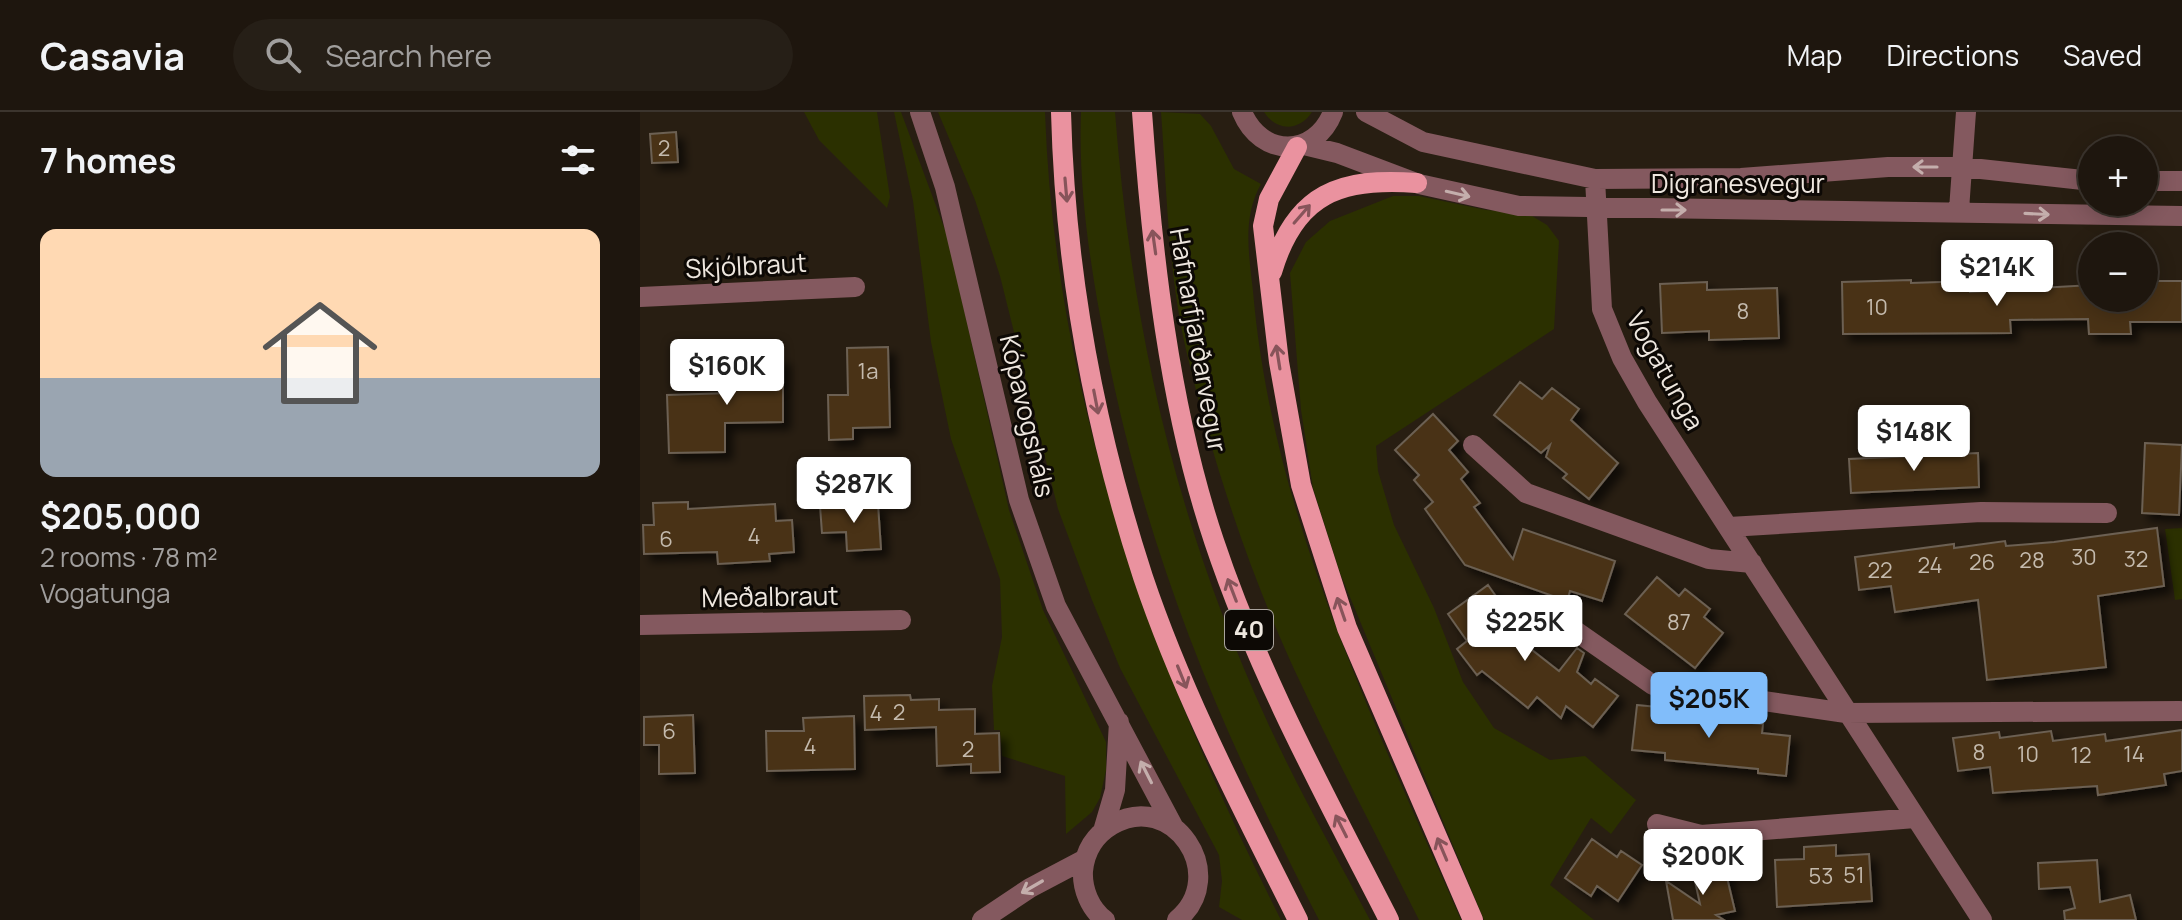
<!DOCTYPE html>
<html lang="en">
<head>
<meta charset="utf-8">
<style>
  body { margin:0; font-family:Manrope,sans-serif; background:#261f17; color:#f1f3f6; height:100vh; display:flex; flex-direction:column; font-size:30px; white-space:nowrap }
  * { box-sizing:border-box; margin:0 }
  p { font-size:26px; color:#a19f9e }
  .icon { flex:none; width:44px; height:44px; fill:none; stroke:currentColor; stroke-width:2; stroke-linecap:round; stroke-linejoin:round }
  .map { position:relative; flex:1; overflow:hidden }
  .drawer { display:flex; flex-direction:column; background:#1e160e; width:640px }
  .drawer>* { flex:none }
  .tools { position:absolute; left:1438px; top:24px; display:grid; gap:16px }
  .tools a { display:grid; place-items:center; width:80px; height:80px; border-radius:50%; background:#1e160e; box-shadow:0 4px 20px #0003,0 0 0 2px #3c352e; font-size:40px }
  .price { position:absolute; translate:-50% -68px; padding:0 18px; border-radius:8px; background:#fff; color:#222; font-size:26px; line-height:52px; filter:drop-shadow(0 2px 4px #0008) }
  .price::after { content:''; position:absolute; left:50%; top:48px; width:24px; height:18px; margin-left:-12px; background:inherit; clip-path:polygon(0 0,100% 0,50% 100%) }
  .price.selected { background:#81bdfa; color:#111 }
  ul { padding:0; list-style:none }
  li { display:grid; align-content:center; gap:16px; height:424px; padding:0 40px }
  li+li { border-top:2px solid #3c352e }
  li span { display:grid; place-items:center; height:248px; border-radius:16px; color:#555 }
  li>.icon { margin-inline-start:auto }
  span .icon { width:144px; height:144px; fill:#fffc; stroke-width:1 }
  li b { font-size:34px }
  h2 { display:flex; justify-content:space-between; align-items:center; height:96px; padding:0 40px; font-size:34px }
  header { display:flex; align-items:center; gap:48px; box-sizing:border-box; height:112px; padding:0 40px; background:#1e160e; border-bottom:2px solid #3c352e }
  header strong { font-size:38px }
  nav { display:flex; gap:44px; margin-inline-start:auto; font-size:28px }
  .search { width:560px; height:72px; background:#261f17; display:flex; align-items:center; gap:20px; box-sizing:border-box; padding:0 28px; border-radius:44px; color:#a19f9e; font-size:30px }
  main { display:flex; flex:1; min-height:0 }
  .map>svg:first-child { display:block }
  .green { fill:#2b3000 }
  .building { fill:#483318; stroke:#6c6052; stroke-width:2; filter:url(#shadow) }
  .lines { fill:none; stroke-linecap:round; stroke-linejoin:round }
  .minor { stroke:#84595f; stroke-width:20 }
  .major { stroke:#ea929f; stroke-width:20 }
  .oneway { stroke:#c4aeac }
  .oneway2 { stroke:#87545a }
  .labels { text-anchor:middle; stroke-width:6; stroke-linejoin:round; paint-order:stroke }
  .number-label { font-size:22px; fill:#c4baad }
  .shield { fill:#0d0905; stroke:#aaa49e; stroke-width:2 }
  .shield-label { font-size:24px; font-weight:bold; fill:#eee7df }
  .street-label { font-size:26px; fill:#eee7df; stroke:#0d0905 }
</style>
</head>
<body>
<header>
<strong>Casavia</strong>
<div class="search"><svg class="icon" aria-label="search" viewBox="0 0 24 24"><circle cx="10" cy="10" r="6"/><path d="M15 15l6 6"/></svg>Search here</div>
<nav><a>Map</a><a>Directions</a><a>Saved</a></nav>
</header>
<main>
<section class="drawer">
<h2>7 homes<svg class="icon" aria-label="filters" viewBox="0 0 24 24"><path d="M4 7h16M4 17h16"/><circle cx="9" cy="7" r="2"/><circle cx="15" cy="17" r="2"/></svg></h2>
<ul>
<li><span style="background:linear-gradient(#ffd9b3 60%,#9aa5b1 0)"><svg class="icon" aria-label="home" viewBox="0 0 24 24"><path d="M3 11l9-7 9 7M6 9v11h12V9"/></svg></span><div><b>$205,000</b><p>2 rooms · 78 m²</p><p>Vogatunga</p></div></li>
</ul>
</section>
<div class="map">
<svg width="1542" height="808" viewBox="0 0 1542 808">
  <defs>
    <filter id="shadow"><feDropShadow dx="7" dy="7" stdDeviation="4" flood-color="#0009"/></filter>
  </defs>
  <rect width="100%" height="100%" fill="#281e12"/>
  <path class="green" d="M164 0H237L250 85 247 96 179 28Z
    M254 0H261L308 126 369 398 403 498 466 630V658L460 686 452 700 426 722 425 664 362 644 360 618H354L352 574 362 525 360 467 311 327 291 230 273 89Z
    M298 0H405C415 287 513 555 641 808H602L579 795 582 769 579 743 480 556 452 488 418 397 360 164 335 88Z
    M441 0H475C492 219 535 408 627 609 658 677 695 742 730 808H679C580 616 508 448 466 235 451 159 438 78 441 0Z
    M521 0 560 2 571 14 594 57 621 72C602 106 609 142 613 179 632 402 732 605 821 808H779C740 730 699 653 662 574 612 469 574 355 547 242 528 163 527 80 521 0Z
    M624 0H672C659 20 636 19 624 0Z
    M753 84H779L846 98 887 101 907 113 919 129 914 217 736 334 738 359 754 413 794 496 823 570 854 616 910 648 945 644 996 688 971 722 951 706 910 773 954 808H844L700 461 673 376 661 298 650 161 666 130 690 109Z
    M1542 416V487L1535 488 1525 417Z"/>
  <path class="building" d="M36 20 38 50 12 51 10 22Z
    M1271 168V171L1330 169V180L1452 173V186H1504V169H1542V210H1490L1491 222H1449L1448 207 1370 208 1371 221 1203 222 1202 170Z
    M1067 170V178L1137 176 1139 226 1069 228V219L1022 221 1020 172Z
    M248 235 250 315 213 316V327L189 328 188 283H208L207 236Z
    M143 246V310L85 311V340L29 341 27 283 91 281V247Z
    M880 270 902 287 912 276 939 297 931 308 978 351 949 387 923 366 927 362 906 345 910 333 901 341 854 303Z
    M793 302 818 329 809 338 828 360 821 367 840 391 834 395 873 447 883 417 975 449 962 489 930 479 927 489 825 453 785 397 793 390 774 368 779 363 755 338Z
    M1505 331 1542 333 1539 403 1502 401Z
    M1338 341 1339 375 1211 381 1209 347Z
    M48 390V397L135 392 136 409 152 408 154 440 129 442 130 449 78 452 77 440 4 442 3 413H14L13 391Z
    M238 392 241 437 207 439 206 420 182 421 180 394Z
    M1517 416 1524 474 1458 484 1466 555 1347 568 1338 488 1255 500 1251 474 1219 478 1215 445 1314 432V436L1365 429 1366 434 1414 430Z
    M1017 465 1039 484 1045 477 1070 497 1064 505 1083 521 1055 556 985 502Z
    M848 473 867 500 855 509 919 559 937 536 944 541 937 560 951 572 955 567 978 584 953 615 926 594 921 606 897 585 888 596 842 559 837 563 817 537 827 529 808 502Z
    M270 583 271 588 299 587V598L335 597V622L359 621 360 660 331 661V652L297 654 296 615 225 618 224 584Z
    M997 593 1091 602 1090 609 1123 612 1122 621 1150 624 1146 664 1118 661V657L1025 648V641L992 638Z
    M53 603 55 661 19 662V633H4V605Z
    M214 604 215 657 127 659 126 619H164L163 606Z
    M1542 618V659L1524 662 1526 673 1458 683 1457 674 1353 681 1350 655 1318 659 1313 626 1359 620 1360 626 1411 619 1413 629 1465 622 1466 629Z
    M952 727 977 745 981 739 1002 753 978 789 957 774 951 784 925 766Z
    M1196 733V744L1229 742 1232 789 1137 795 1135 748 1164 747V735Z
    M1457 748 1460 790 1490 783 1496 808H1425L1424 799 1435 796 1430 775 1399 777 1398 751Z
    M1084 753 1095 799 1076 803 1084 808H1033L1026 769 1060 792 1053 760Z"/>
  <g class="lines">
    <path class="minor" d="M280 0 305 75 379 388 416 494 533 714
      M602 0C621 46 675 46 693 0
      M726 0 783 30 955 67 1101 66 1248 55H1322L1452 69
      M664 33 697 41 779 72 879 94 1542 104
      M955 67 962 197 982 246 1007 290 1342 808
      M1504 69H1542
      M1319 98 1326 0
      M0 185 215 175
      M833 333 886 381 1069 447 1112 451
      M1089 415 1341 400 1467 401
      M904 497 1013 573 1206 601 1540 599
      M0 513 261 508
      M1017 712 1061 723 1275 706
      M463 719 475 678 479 610
      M342 808 390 776 445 747
      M465 808C450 797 442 777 443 759 445 739 455 723 472 713 532 677 591 763 537 808"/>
    <path class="major" d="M421 0C425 158 454 315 503 465 543 584 602 696 658 808
      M502 0C512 141 529 295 574 429 618 561 686 685 749 808
      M657 35 629 87 623 114 639 250 661 373 707 516 833 808
      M632 160C655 81 701 65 777 71"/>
  </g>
  <defs><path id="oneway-shaft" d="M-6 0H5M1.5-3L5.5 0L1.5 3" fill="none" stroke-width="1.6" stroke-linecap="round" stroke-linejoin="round" transform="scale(2)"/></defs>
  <g class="oneway">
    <use href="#oneway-shaft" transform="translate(1285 55) rotate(-180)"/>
    <use href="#oneway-shaft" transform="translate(818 82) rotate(13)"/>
    <use href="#oneway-shaft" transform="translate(1034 98)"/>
    <use href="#oneway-shaft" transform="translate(1397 102) rotate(3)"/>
    <use href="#oneway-shaft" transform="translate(506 660) rotate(-117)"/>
    <use href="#oneway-shaft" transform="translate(392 775) rotate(150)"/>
  </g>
  <g class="oneway2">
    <use href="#oneway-shaft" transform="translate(426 78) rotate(85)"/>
    <use href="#oneway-shaft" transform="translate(662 102) rotate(-49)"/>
    <use href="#oneway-shaft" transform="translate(514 130) rotate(-98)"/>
    <use href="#oneway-shaft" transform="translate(638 245) rotate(-99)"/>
    <use href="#oneway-shaft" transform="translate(456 290) rotate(79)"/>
    <use href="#oneway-shaft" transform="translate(592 478) rotate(-111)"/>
    <use href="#oneway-shaft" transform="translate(701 497) rotate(-109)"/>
    <use href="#oneway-shaft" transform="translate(542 565) rotate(68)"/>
    <use href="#oneway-shaft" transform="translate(701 714) rotate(-117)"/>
    <use href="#oneway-shaft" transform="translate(802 737) rotate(-113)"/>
  </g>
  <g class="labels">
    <g class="number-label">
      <text x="24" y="44">2</text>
      <text x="1237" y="203">10</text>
      <text x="1103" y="207">8</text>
      <text x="228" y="267">1a</text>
      <text x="114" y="432">4</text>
      <text x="26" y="435">6</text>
      <text x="1444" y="453">30</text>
      <text x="1496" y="455">32</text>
      <text x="1392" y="456">28</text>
      <text x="1342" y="458">26</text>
      <text x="1290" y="461">24</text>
      <text x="1240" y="466">22</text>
      <text x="1039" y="518">87</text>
      <text x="259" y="608">2</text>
      <text x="236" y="609">4</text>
      <text x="29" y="627">6</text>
      <text x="170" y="642">4</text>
      <text x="328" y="645">2</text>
      <text x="1339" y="648">8</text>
      <text x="1388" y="650">10</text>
      <text x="1494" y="650">14</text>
      <text x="1441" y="651">12</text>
      <text x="1214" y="771">51</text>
      <text x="1181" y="772">53</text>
    </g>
    <rect class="shield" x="585" y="498" width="48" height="40" rx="6"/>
    <g class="shield-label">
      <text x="609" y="526">40</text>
    </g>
    <g class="street-label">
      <text x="1098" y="81">Digranesvegur</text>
      <text transform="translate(106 154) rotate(-3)" y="9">Skjólbraut</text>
      <text transform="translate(558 228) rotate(80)" y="9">Hafnarfjarðarvegur</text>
      <text transform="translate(1025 259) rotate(61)" y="9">Vogatunga</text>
      <text transform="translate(387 304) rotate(77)" y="9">Kópavogsháls</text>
      <text transform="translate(130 485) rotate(-1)" y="9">Meðalbraut</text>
    </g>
  </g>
</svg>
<div class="tools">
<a>+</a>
<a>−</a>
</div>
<b class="price" style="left:1357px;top:196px">$214K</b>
<b class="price" style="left:87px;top:295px">$160K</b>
<b class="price" style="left:1274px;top:361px">$148K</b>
<b class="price" style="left:214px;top:413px">$287K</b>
<b class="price" style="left:885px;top:551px">$225K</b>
<b class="price selected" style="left:1069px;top:628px">$205K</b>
<b class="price" style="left:1063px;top:785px">$200K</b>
</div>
</main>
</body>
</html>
